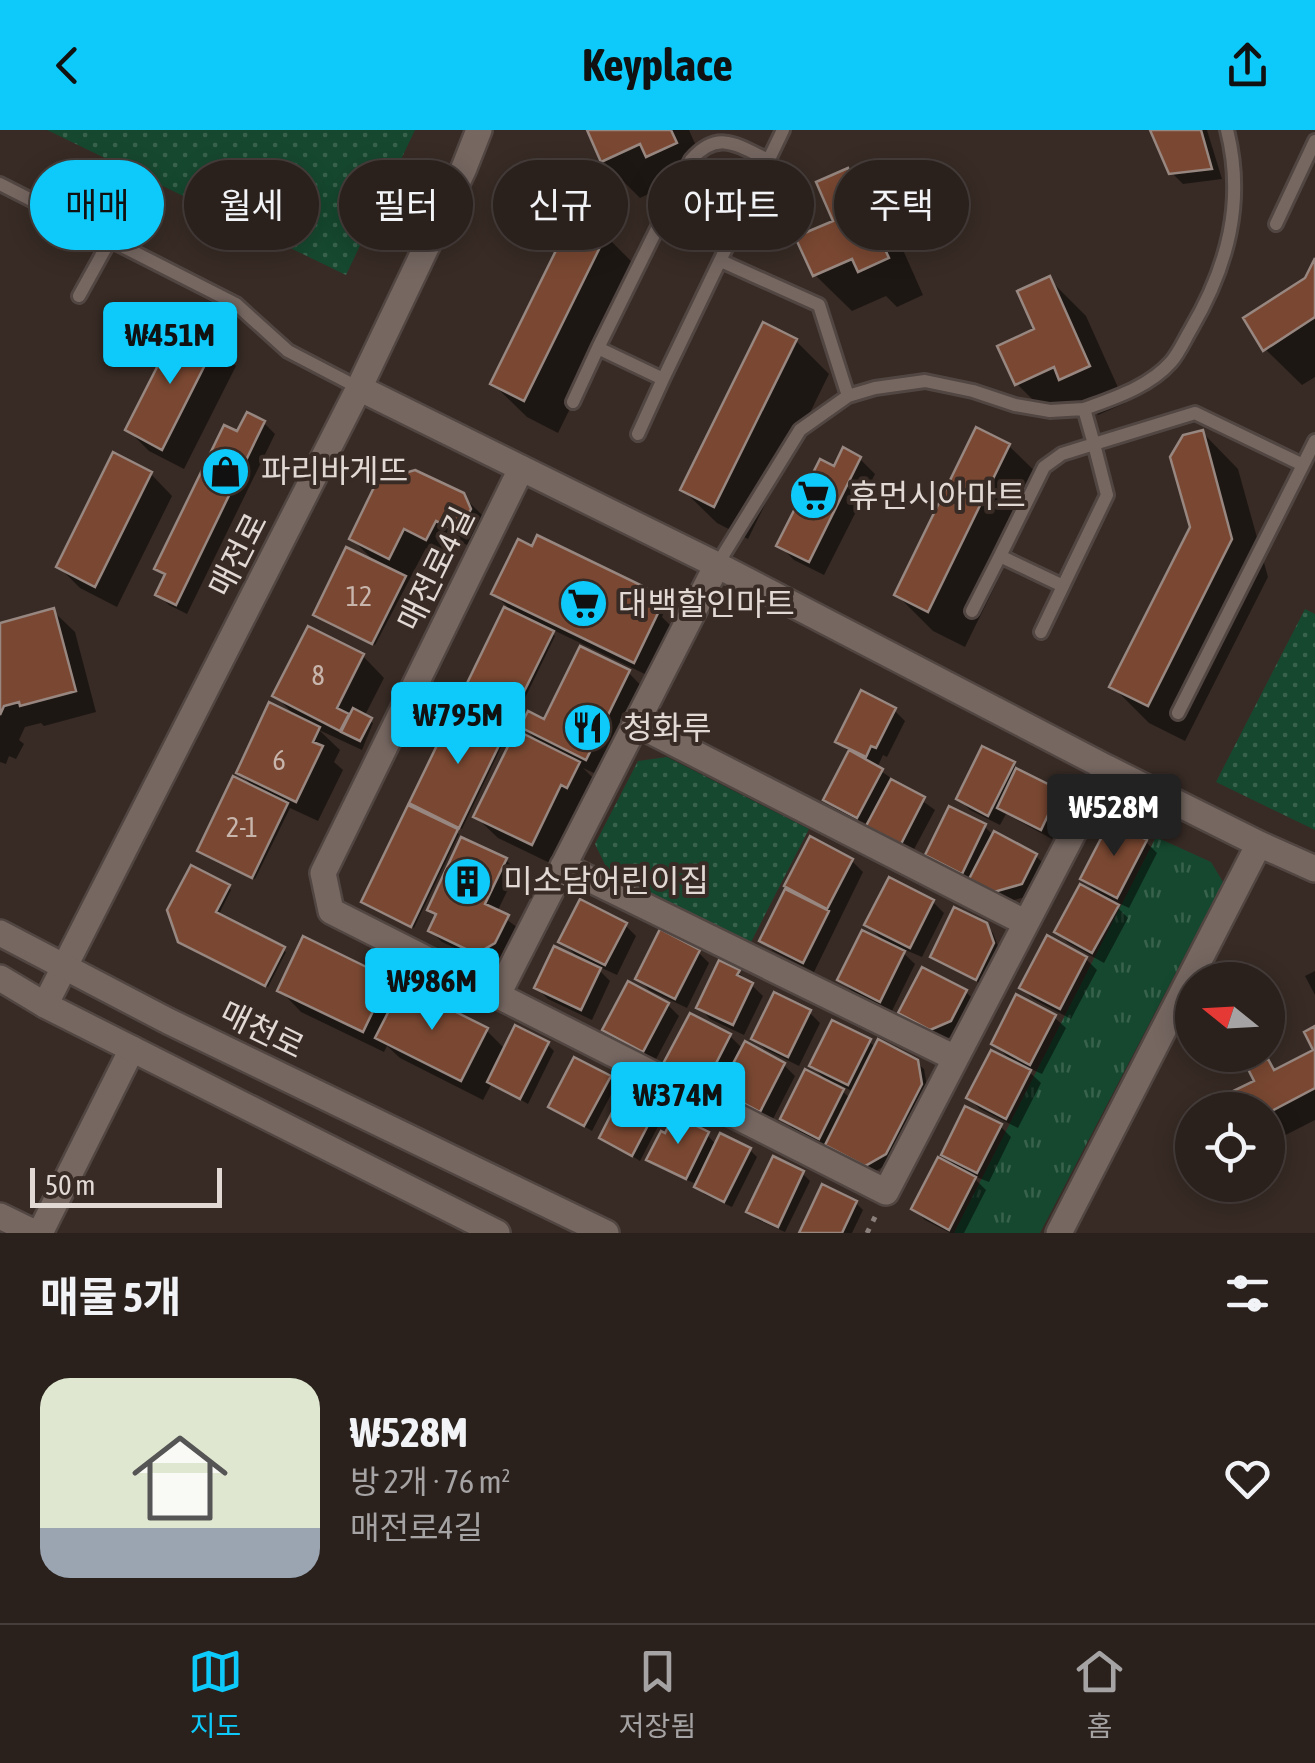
<!DOCTYPE html>
<html lang="ko">
<head>
<meta charset="utf-8">
<style>
  body { margin:0; font-family:"Asap Condensed","Noto Sans KR",sans-serif; background:#362d29; color:#f1f3f6; height:100vh; display:flex; flex-direction:column; font-size:38px; white-space:nowrap }
  * { box-sizing:border-box; margin:0 }
  p { font-size:32px; color:#a5a3a3 }
  .icon { flex:none; width:55px; height:55px; fill:none; stroke:currentColor; stroke-width:2; stroke-linecap:round; stroke-linejoin:round }
  .map { position:relative; height:1103px; overflow:hidden }
  .side { display:flex; flex-direction:column; background:#2a201c; flex:1 }
  .side>* { flex:none }
  .guide { position:absolute; left:30px; top:30px; width:1255px; height:90px; display:flex; gap:20px }
  .needle { width:65px; rotate:288deg }
  .buttons { position:absolute; left:1175px; top:832px; display:grid; gap:20px }
  .buttons a { display:grid; place-items:center; width:110px; height:110px; border-radius:50%; background:#2a201c; box-shadow:0 5px 25px #0003,0 0 0 2px #463e3b; font-size:50px }
  .scale { position:absolute; left:30px; bottom:25px; width:192px; box-sizing:border-box; padding-left:10px; border:5px solid #e2d9d5; border-top:0; font-size:28px; line-height:35px; white-space:nowrap; color:#e2d9d5; -webkit-text-stroke:8px #382b25; paint-order:stroke }
  .price { position:absolute; translate:-50% -85px; padding:0 22px; border-radius:10px; background:#0dcafa; color:#111; font-size:32px; line-height:65px; filter:drop-shadow(0 2px 5px #0008) }
  .price::after { content:''; position:absolute; left:50%; top:60px; width:30px; height:22px; margin-left:-15px; background:inherit; clip-path:polygon(0 0,100% 0,50% 100%) }
  .price.current { background:#222; color:#fff }
  ul { padding:0; list-style:none }
  li { display:flex; align-items:center; gap:30px; height:250px; padding:0 40px }
  li span { display:grid; place-items:center; flex:none; width:280px; height:200px; border-radius:30px; color:#555 }
  li>.icon { margin-inline-start:auto }
  span .icon { width:120px; height:120px; fill:#fffc; stroke-width:1 }
  li b { font-size:42px }
  h2 { display:flex; justify-content:space-between; align-items:center; height:120px; padding:0 40px; font-size:42px }
  .pill { padding:0 35px; border-radius:45px; background:#2a201c; box-shadow:0 5px 25px #0003,0 0 0 2px #463e3b; font-size:35px; line-height:90px }
  .pill.current { background:#0dcafa; color:#111 }
  header { display:flex; justify-content:space-between; align-items:center; height:130px; padding:0 40px; background:#0dcafa; color:#111; font-size:45px; font-weight:700 }
  .menu { display:flex; justify-content:space-around; align-items:center; height:140px; border-top:2px solid #463e3b; background:#2a201c; font-size:28px; color:#a5a3a3 }
  .menu a { display:grid; justify-items:center; gap:5px }
  .menu .current { color:#0dcafa }
  .map>svg:first-child { display:block }
  .grass { fill:url(#grass-tufts) }
  .park { fill:url(#park-dots) }
  .shadow { fill:#0007; fill-rule:evenodd }
  .building { fill:#7a4832; stroke:#978780; stroke-width:2.5 }
  .lines { fill:none; stroke-linecap:round; stroke-linejoin:round }
  .lane-casing { stroke:#524642; stroke-width:18 }
  .street-casing { stroke:#524642; stroke-width:30 }
  .secondary-casing { stroke:#524642; stroke-width:30 }
  .path { stroke:#8a7f7a; stroke-width:5; stroke-dasharray:5 8; stroke-linecap:butt }
  .lane { stroke:#766761; stroke-width:12 }
  .street { stroke:#766761; stroke-width:25 }
  .secondary { stroke:#766761; stroke-width:25 }
  .labels { text-anchor:middle; stroke-width:8; stroke-linejoin:round; paint-order:stroke }
  .number-label { font-size:28px; fill:#c8b5ac }
  .poi-label { font-size:32px; fill:#e2d9d5; stroke:#382b25; text-anchor:start }
  .street-label { font-size:32px; fill:#e2d9d5; stroke:#382b25 }
</style>
</head>
<body>
<header><svg class="icon" aria-label="back" viewBox="0 0 24 24"><path d="M15 5l-7 7 7 7"/></svg>Keyplace<svg class="icon" aria-label="share" viewBox="0 0 24 24"><path d="M12 15V3M7 8l5-5 5 5M5 13v7h14v-7"/></svg></header>
<div class="map">
<svg width="1315" height="1103" viewBox="0 0 1315 1103">
  <defs>
    <pattern id="grass-tufts" width="24" height="20" patternUnits="userSpaceOnUse" patternTransform="scale(2.5)"><rect width="24" height="20" fill="#16482f"/><path d="M3 7l-1-3M5 7V3M7 7l1-3M15 17l-1-3M17 17v-4M19 17l1-3" fill="none" stroke="#38624c"/></pattern>
    <pattern id="park-dots" width="8" height="8" patternUnits="userSpaceOnUse" patternTransform="scale(2.5)"><rect width="8" height="8" fill="#16482f"/><path d="M2 2h.1M6 6h.1" fill="none" stroke="#38624c" stroke-width="1.8" stroke-linecap="round"/></pattern>
  </defs>
  <rect width="100%" height="100%" fill="#382b25"/>
  <path class="grass" d="M1156 707 1211 732 1223 752 1040 1103H954Z"/>
  <path class="park" d="M47 0H415L346 145Z
    M1305 479 1315 484V700L1216 652Z
    M667 627 809 699 750 814 609 743 595 714 638 631Z"/>
  <path class="shadow" d="M590 0H689L711 50 685 62 674 52 640 68 603 31Z
    M1153 0H1207L1222 49 1183 54 1171 42Z
    M848 41 884 77 923 165 897 177 886 166 852 181 815 145 836 92Z
    M605 105 639 139 558 303 527 287 493 254Z
    M1315 134V247L1302 255 1265 219Z
    M1049 149 1086 186 1125 273 1098 285 1087 275 1053 290 1017 254 1038 200Z
    M796 211 829 244 748 409 717 393 683 360Z
    M215 215 236 236 184 339 149 321 128 300Z
    M264 293 275 304 187 484 169 475 158 464 166 448 157 438 238 304Z
    M1202 302 1238 339 1268 447 1185 611 1149 593 1112 556 1193 397Z
    M1009 316 1046 352 965 517 933 501 897 465Z
    M860 329 875 344 824 445 794 430 779 415 835 339Z
    M151 344 172 366 117 477 80 458 59 437Z
    M462 365 485 388 481 422 457 410 448 429 426 418 375 515 319 487 378 435 352 409Z
    M534 419 651 463 666 477 662 487 673 498 649 546 547 497 555 506 510 599 460 574 507 476 494 464Z
    M53 481 75 502 96 582 44 596 41 593 25 597 19 610 24 614 16 629 9 626 6 634 0 632V496Z
    M309 499 363 526 384 548 364 587 373 593 362 620 319 600 340 620 334 632 343 640 318 691 290 678 255 749 202 723 255 659 239 642 297 588 276 566Z
    M628 542 649 564 607 649 583 638 600 655 554 735 498 708 476 687 541 614 523 597 545 592Z
    M894 580 905 591 887 627 883 625 877 638 935 680 912 723 881 706 869 695 837 680 826 669 850 623 838 611Z
    M504 603 507 605 462 699 415 676Z
    M984 619 1059 662 1070 673 1052 709 1006 684 1000 695 970 680 959 669Z
    M1111 694 1146 712 1157 723 1129 778 1108 768 1128 788 1104 833 1068 813 1057 802 1101 767 1083 749Z
    M984 696 994 706 1036 726 1047 737 1033 765 1007 772 983 760 974 751 939 736 928 725Z
    M456 702 459 704 414 798 367 775Z
    M811 710 852 731 863 742 814 842 773 821 762 810 800 769 788 755Z
    M506 730 517 741 497 782 518 798 506 824 489 834 442 812 431 801 438 787 430 779Z
    M229 757 231 760 218 786 286 822 268 857 184 814Z
    M933 772 944 783 922 827 896 816 915 834 892 881 852 861 840 850 887 814 867 795Z
    M625 795 636 806 617 845 593 834 610 851 592 890 548 869 537 858 581 831 562 811Z
    M985 795 993 803 1000 821 983 855 940 833 933 826Z
    M698 822 709 833 687 878 649 860 638 848Z
    M1086 829 1097 840 1071 889 1033 869 1022 858Z
    M923 840 966 862 977 873 962 902 943 910 912 894 901 883Z
    M1315 841V865L1305 846Z
    M738 842 763 866 744 905 710 889 699 877Z
    M387 850 401 863 486 900 506 920 547 914 554 921 528 974 492 953 483 970 400 928 387 916 384 922 301 882 280 860Z
    M668 875 679 886 655 931 616 911 605 900Z
    M809 882 820 893 799 936 765 919 754 908Z
    M1054 887 1066 898 1042 944 1022 935 1041 953 1018 998 980 979 969 968 1013 932 994 914Z
    M730 906 743 919 784 935 795 946 772 991 733 971 720 958 717 962 678 942 667 931Z
    M869 911 876 918 916 932 924 939 928 962 893 1031 874 1042 794 1000 783 989 830 954 812 936ZM836 953 854 962 851 969 835 954Z
    M1315 922V990L1270 1013 1268 1010V980H1243L1268 932 1277 941Z
    M609 948 616 955 592 1001 551 977Z
    M659 974 666 981 640 1031 602 1007Z
    M1000 996 1011 1007 989 1052 971 1045 986 1060 964 1103H950L925 1090 914 1079 958 1039 944 1024Z
    M707 1005 717 1015 750 1020 757 1027 732 1077 704 1064 694 1053 656 1036 649 1029 666 1007Z
    M803 1044 810 1051 785 1102 756 1089 749 1082Z
    M824 1057 856 1073 863 1080 852 1103H802Z"/>
  <path class="building" d="M587 0H671L677 13 646 27 640 14 601 32Z
    M1150 0H1201L1212 39 1169 44Z
    M848 38 889 128 858 142 852 129 813 146 795 107 833 91 816 52Z
    M573 86 607 103 524 271 490 254Z
    M1315 128V187L1263 221 1243 188 1305 148Z
    M1050 146 1090 236 1059 250 1054 237 1015 255 997 216 1034 199 1017 161Z
    M763 192 797 209 714 377 680 360Z
    M179 194 216 213 162 320 125 300Z
    M247 282 265 291 176 475 155 465 165 444 154 439 224 295 237 301Z
    M976 297 1010 314 928 482 894 465Z
    M1203 300 1232 409 1148 576 1109 557 1190 397 1170 327 1183 305Z
    M843 317 861 327 809 432 776 416 820 329 834 336Z
    M113 322 152 342 95 457 56 437Z
    M415 340 464 363 471 379 459 402 436 391 426 410 404 399 389 429 349 409 377 351Z
    M537 405 653 461 646 474 659 481 634 533 491 464 518 409 532 416Z
    M346 417 406 446 372 514 313 485Z
    M504 477 554 501 506 598 457 574Z
    M54 478 76 561 20 576 19 572 4 576 0 585V493Z
    M308 496 364 524 337 578 349 584 340 601 272 566Z
    M580 516 630 540 586 630 520 597 528 581 544 589Z
    M861 560 896 578 876 618 871 616 866 627 835 612Z
    M269 572 320 597 313 612 323 616 296 672 236 643Z
    M456 576 506 601 459 698 409 673Z
    M353 578 372 588 360 611 341 602Z
    M516 600 580 632 567 658 561 655 532 715 473 687Z
    M982 616 1015 632 988 686 956 669Z
    M849 620 883 639 857 688 823 670Z
    M1016 638 1060 660 1041 700 997 678Z
    M233 646 288 673 252 748 197 721Z
    M891 649 925 667 901 714 866 696Z
    M408 675 458 699 411 797 361 772Z
    M949 676 986 694 962 744 925 725Z
    M1110 691 1147 710 1117 768 1080 749Z
    M994 701 1037 724 1022 754 994 762 969 749Z
    M810 706 853 729 827 779 784 756Z
    M461 707 507 728 485 774 509 785 495 813 476 824 428 801 436 784 427 780Z
    M191 735 230 755 216 782 285 817 265 856 178 812 167 780Z
    M889 747 934 770 910 818 864 795Z
    M1080 754 1119 775 1092 823 1054 802Z
    M785 759 829 781 803 833 759 811Z
    M580 769 627 793 605 835 558 812Z
    M954 777 987 793 994 813 976 850 930 827Z
    M660 799 700 820 675 869 635 849Z
    M862 800 905 821 880 872 837 850Z
    M1047 805 1087 827 1060 879 1019 858Z
    M303 806 389 848 363 902 277 861Z
    M554 816 601 838 581 880 534 858Z
    M719 830 740 840 737 845 753 853 733 895 696 878Z
    M922 837 967 860 951 891 930 900 898 883Z
    M628 851 669 873 643 922 602 900Z
    M402 855 488 898 461 951 375 908Z
    M774 862 811 880 788 927 751 909Z
    M1016 864 1056 885 1030 935 991 914Z
    M690 883 731 904 706 953 664 932Z
    M832 890 871 909 848 955 809 936Z
    M515 895 549 912 520 969 487 952Z
    M1315 896V958L1268 983V980H1240L1231 962 1254 951 1248 939 1268 929 1274 940 1313 920 1304 902Z
    M878 909 918 930 922 954 886 1024 865 1036 825 1015Z
    M745 911 785 933 760 982 719 960Z
    M991 920 1031 940 1006 989 966 968Z
    M574 927 611 946 584 996 548 977Z
    M805 939 844 959 819 1009 780 989Z
    M626 955 660 972 632 1026 599 1008Z
    M965 976 1002 994 977 1043 941 1025Z
    M674 985 709 1002 686 1049 646 1030 661 1001 665 1003Z
    M720 1003 751 1018 724 1072 694 1057Z
    M773 1026 804 1041 778 1097 746 1082Z
    M938 1027 976 1047 949 1100 911 1079Z
    M822 1054 857 1071 842 1103H799Z"/>
  <g class="lines">
    <defs>
      <path id="lane" d="M768 30C736 14 717 0 691 30L598 218 663 249 783 0
        M0 54 236 174 288 221 359 258
        M1276 94 1315 11
        M721 131 819 175 848 266
        M79 166 110 110
        M573 272 598 218
        M1084 279C1114 268 1149 257 1171 232 1179 223 1185 209 1191 199 1228 136 1245 71 1227 0
        M638 304 663 249
        M717 435 800 300 848 266 875 258 925 251 973 261 1015 275 1050 281 1084 279 1094 314 1062 324 1044 337 1000 426 1063 456 1107 365 1094 314 1195 283 1303 335 1315 311
        M972 481 1000 426
        M1041 502 1064 454
        M1178 583 1303 335"/>
      <path id="street" d="M359 258 717 435 1107 638 886 1062 331 781 323 743 521 339
        M635 593 1026 793
        M1107 638 1259 714 1315 739
        M563 736 955 928
        M497 866 717 435
        M45 875 359 258 464 38 479 0
        M0 1086 35 1103
        M40 1103 132 919
        M1059 1103 1259 714"/>
      <path id="secondary" d="M0 803 168 891 606 1103
        M0 848 45 875 497 1103"/>
    </defs>
    <use href="#lane" class="lane-casing"/>
    <use href="#street" class="street-casing"/>
    <use href="#secondary" class="secondary-casing"/>
    <path class="path" d="M867 1103 877 1083"/>
    <use href="#lane" class="lane"/>
    <use href="#street" class="street"/>
    <use href="#secondary" class="secondary"/>
  </g>
  <defs>
    <symbol id="shop-disc" viewBox="-11 -11 22 22"><circle r="9.5" fill="#0dcafa" stroke="#382b25"/><path d="M-5-2.5h2.3a2.7 3.5 0 0 1 5.4 0H5L5.5 6h-11ZM-1.5-2.5h3a1.5 2.3 0 0 0-3 0Z" fill="#111"/></symbol>
    <symbol id="supermarket-disc" viewBox="-11 -11 22 22"><circle r="9.5" fill="#0dcafa" stroke="#382b25"/><path d="M-6-5.5h2.5l.6 2H6L4.5 2H-2.5L-4.4-4H-6ZM-1.5 3.2a1.3 1.3 0 1 0 .1 0ZM3 3.2a1.3 1.3 0 1 0 .1 0Z" fill="#111"/></symbol>
    <symbol id="restaurant-disc" viewBox="-11 -11 22 22"><circle r="9.5" fill="#0dcafa" stroke="#382b25"/><path d="M-5-6h1v4h1v-4h1v4h1v-4h1v5L-1.5 .5V6h-2V.5L-5-1ZM5-6V6H3V1.5H1.5Q1.5-4 5-6Z" fill="#111"/></symbol>
    <symbol id="building-disc" viewBox="-11 -11 22 22"><circle r="9.5" fill="#0dcafa" stroke="#382b25"/><path d="M-4-6H4V6H1V3H-1V6H-4ZM-2.5-4.3h1.7v1.8h-1.7ZM.8-4.3h1.7v1.8H.8ZM-2.5-1h1.7V.8h-1.7ZM.8-1h1.7V.8H.8Z" fill="#111"/></symbol>
  </defs>
  <g fill-rule="evenodd">
    <use href="#shop-disc" x="198" y="314" width="55" height="55"/>
    <use href="#supermarket-disc" x="786" y="338" width="55" height="55"/>
    <use href="#supermarket-disc" x="556" y="446" width="55" height="55"/>
    <use href="#restaurant-disc" x="560" y="570" width="55" height="55"/>
    <use href="#building-disc" x="440" y="724" width="55" height="55"/>
  </g>
  <g class="labels">
    <g class="number-label">
      <text x="359" y="476">12</text>
      <text x="318" y="555">8</text>
      <text x="279" y="640">6</text>
      <text x="242" y="707">2-1</text>
    </g>
    <g class="poi-label">
      <text x="261" y="352">파리바게뜨</text>
      <text x="849" y="377">휴먼시아마트</text>
      <text x="618" y="485">대백할인마트</text>
      <text x="623" y="609">청화루</text>
      <text x="503" y="762">미소담어린이집</text>
    </g>
    <g class="street-label">
      <text transform="translate(238 425) rotate(-63)" y="11">매전로</text>
      <text transform="translate(436 439) rotate(-64)" y="11">매전로4길</text>
      <text transform="translate(262 900) rotate(26)" y="11">매천로</text>
    </g>
  </g>
</svg>
<div class="buttons">
<a><svg class="needle" viewBox="-14 -14 28 28"><path d="M0-13l5 13h-10z" fill="#e53935"/><path d="M0 13l5-13h-10z" fill="#a5a3a3"/></svg></a>
<a><svg class="icon" aria-label="locate" viewBox="0 0 24 24"><circle cx="12" cy="12" r="6"/><path d="M12 2v4M12 18v4M2 12h4M18 12h4"/></svg></a>
</div>
<div class="scale">50 m</div>
<b class="price" style="left:170px;top:257px">₩451M</b>
<b class="price" style="left:458px;top:637px">₩795M</b>
<b class="price current" style="left:1114px;top:729px">₩528M</b>
<b class="price" style="left:432px;top:903px">₩986M</b>
<b class="price" style="left:678px;top:1017px">₩374M</b>
<div class="guide">
<a class="pill current">매매</a>
<a class="pill">월세</a>
<a class="pill">필터</a>
<a class="pill">신규</a>
<a class="pill">아파트</a>
<a class="pill">주택</a>
</div>
</div>
<section class="side">
<h2>매물 5개<svg class="icon" aria-label="filters" viewBox="0 0 24 24"><path d="M4 7h16M4 17h16"/><circle cx="9" cy="7" r="2"/><circle cx="15" cy="17" r="2"/></svg></h2>
<ul>
<li><span style="background:linear-gradient(#dfe7d0 75%,#9aa5b1 0)"><svg class="icon" aria-label="home" viewBox="0 0 24 24"><path d="M3 11l9-7 9 7M6 9v11h12V9"/></svg></span><div><b>₩528M</b><p>방 2개 · 76 m²</p><p>매전로4길</p></div><svg class="icon" aria-label="heart" viewBox="0 0 24 24"><path d="M12 20l-8-8c-3-5 5-10 8-4 3-6 11-1 8 4z"/></svg></li>
</ul>
</section>
<nav class="menu">
<a class="current"><svg class="icon" aria-label="map" viewBox="0 0 24 24"><path d="M3 6l6-2 6 2 6-2v14l-6 2-6-2-6 2zM9 4v14M15 6v14"/></svg>지도</a>
<a><svg class="icon" aria-label="saved" viewBox="0 0 24 24"><path d="M7 4h10v16l-5-4-5 4z"/></svg>저장됨</a>
<a><svg class="icon" aria-label="home" viewBox="0 0 24 24"><path d="M3 11l9-7 9 7M6 9v11h12V9"/></svg>홈</a>
</nav>
</body>
</html>
